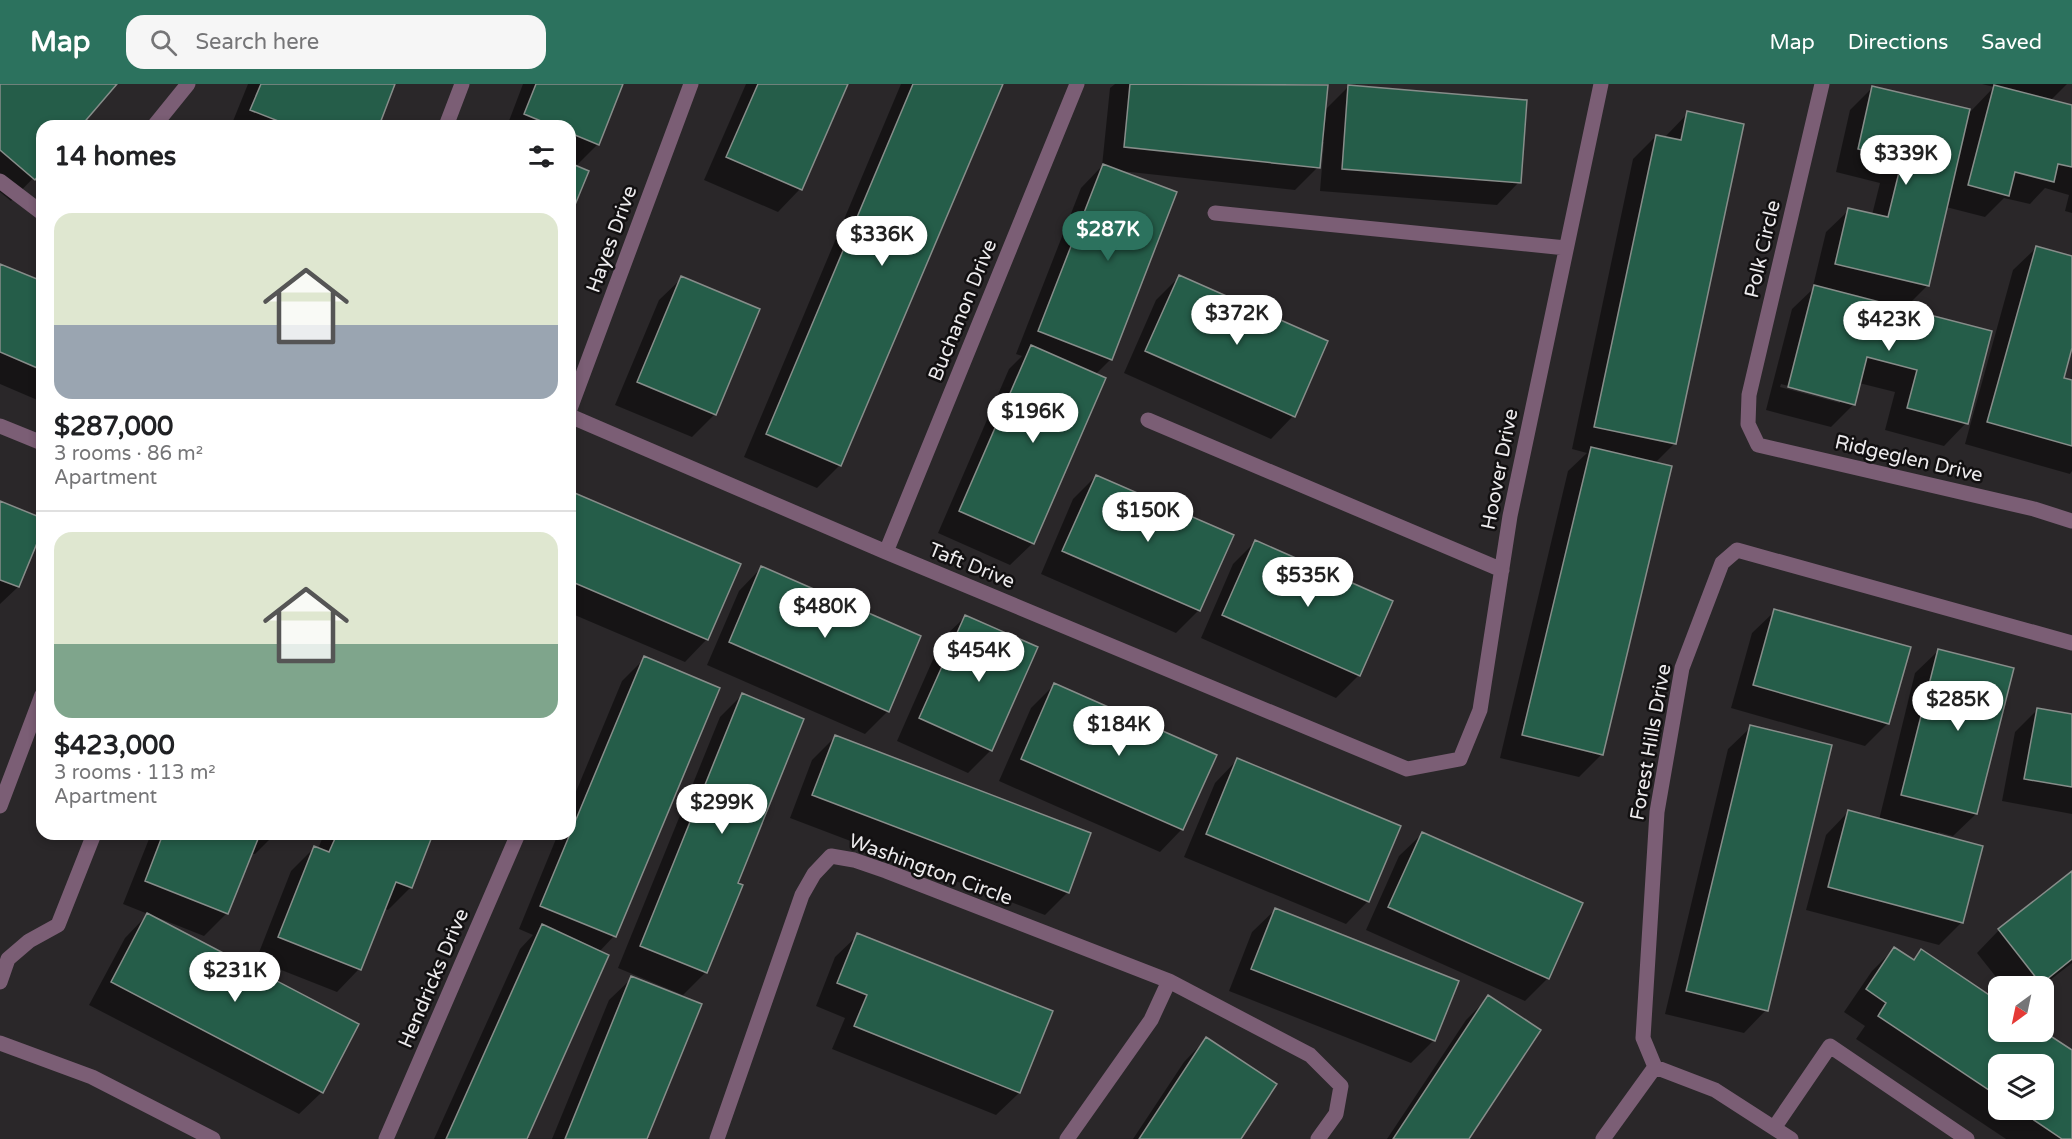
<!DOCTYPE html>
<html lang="en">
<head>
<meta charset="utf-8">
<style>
  body { margin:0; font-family:"Varela Round",sans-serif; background:#f6f6f6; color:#202124; height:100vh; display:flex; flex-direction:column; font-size:22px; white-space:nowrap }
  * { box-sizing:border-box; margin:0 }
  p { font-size:20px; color:#757577 }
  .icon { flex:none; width:33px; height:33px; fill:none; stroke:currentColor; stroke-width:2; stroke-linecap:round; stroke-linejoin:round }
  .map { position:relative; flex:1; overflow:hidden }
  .details { position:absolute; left:36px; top:36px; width:540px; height:720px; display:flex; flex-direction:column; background:#fff; border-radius:18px; box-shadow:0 3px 9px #0003 }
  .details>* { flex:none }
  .needle { width:39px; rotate:213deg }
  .fabs { position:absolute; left:1988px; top:892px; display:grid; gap:12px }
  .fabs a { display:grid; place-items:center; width:66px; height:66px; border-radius:12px; background:#fff; box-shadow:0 3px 9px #0003; font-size:30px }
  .price { position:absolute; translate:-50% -51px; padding:0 14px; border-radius:21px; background:#fff; color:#222; font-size:20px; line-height:39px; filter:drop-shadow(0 2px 3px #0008) }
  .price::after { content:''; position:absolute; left:50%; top:36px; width:18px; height:14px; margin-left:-9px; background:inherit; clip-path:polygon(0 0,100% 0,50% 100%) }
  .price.active { background:#2c725e; color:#fff }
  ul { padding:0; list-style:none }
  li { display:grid; align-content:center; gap:12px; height:318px; padding:0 18px }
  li+li { border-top:2px solid #e0e0e0 }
  li span { display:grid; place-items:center; height:186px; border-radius:18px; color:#555 }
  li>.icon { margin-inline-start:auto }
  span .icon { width:108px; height:108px; fill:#fffc; stroke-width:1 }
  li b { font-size:26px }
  h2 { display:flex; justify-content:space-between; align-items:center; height:72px; padding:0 18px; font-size:26px }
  header { display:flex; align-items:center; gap:36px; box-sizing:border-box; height:84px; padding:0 30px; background:#2c725e; color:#fff }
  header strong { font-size:28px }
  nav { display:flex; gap:33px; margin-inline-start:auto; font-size:21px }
  .search { width:420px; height:54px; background:#f6f6f6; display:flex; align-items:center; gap:15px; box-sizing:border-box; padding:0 21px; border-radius:18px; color:#757577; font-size:22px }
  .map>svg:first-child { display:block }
  .shadow { fill:#0007; fill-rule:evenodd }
  .building { fill:#255d49; stroke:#878d8a; stroke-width:1.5 }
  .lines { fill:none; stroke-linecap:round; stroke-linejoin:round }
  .service { stroke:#7b5e75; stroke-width:15 }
  .tertiary { stroke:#7b5e75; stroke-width:15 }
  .labels { text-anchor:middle; stroke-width:5; stroke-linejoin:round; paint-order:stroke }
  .street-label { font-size:20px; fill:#edebed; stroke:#121011 }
</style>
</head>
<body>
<header>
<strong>Map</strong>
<div class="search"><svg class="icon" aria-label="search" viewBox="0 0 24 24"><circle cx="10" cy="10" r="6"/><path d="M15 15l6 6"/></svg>Search here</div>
<nav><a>Map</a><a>Directions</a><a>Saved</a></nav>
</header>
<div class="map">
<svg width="2072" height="1055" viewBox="0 0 2072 1055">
  <rect width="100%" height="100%" fill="#2a2729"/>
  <path class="shadow" d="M0 0H115L79 42H42V85L11 117 0 108Z
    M248 0H394L377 42H231Z
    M523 0H621L598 60 575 83 570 129V42H507Z
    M746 0H846L800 105 778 128 704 96Z
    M901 0H1001L840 381 817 404 744 373Z
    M1115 0H1304L1327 2 1324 27 1349 2 1519 98 1497 121 1320 107 1324 58H1321L1318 83 1295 106 1121 87 1111 275 1095 291 1033 459 1010 481 938 449 1009 285 1022 272 1016 270 1081 104 1102 82 1110 4Z
    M1982 0H2067L2050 17 2072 22V129L2065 127 2069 111 2045 104 2030 120 2004 114 1985 133 1946 123 1928 201 1903 226 1966 339 1944 362 1885 346 1895 308 1859 299 1853 321 1831 343 1766 326 1792 225 1815 203 1813 202 1826 148 1849 126 1872 131 1880 99 1836 88 1850 26 1873 3 1971 27 1994 3ZM1781 300 1840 316V319L1780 303Z
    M1688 29 1742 41 1674 360 1654 380 1602 670 1579 693 1500 674 1568 387 1587 369 1572 365 1633 75 1656 52 1664 54Z
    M2036 164 2072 174V267H2070L2062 295 2072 297V387L2070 390 1965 360 2013 186Z
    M0 181 42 199V318L0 300Z
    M1179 193 1326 258 1293 332 1271 355 1124 289 1156 216Z
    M682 194 715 330 692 353 615 321 659 216Z
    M1096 392 1199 526 1176 549 1041 490 1073 415Z
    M570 409 707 555 685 578 570 529Z
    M0 419 42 436V443L18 503 0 520Z
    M1255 458 1359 591 1336 614 1201 554 1233 480Z
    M761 484 888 627 865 650 707 581 739 507Z
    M1775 527 1888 639 1865 662 1731 624 1752 549Z
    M965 533 991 666 968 689 897 657 942 555Z
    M1938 567 1976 730 1953 752 1938 748 1962 838 1939 861 1806 826 1826 751 1848 728 1879 736 1915 589Z
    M645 574 718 605 614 852 599 868 525 1055H434L520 865 533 851 519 845 558 750H570V722L622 597Z
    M1054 601 1182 745 1160 768 999 697 1031 624Z
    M742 611 736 800 706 888 683 911 618 884 720 633Z
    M2037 626 2072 632V730L2002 717 2015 648Z
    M1751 643 1766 926 1744 949 1665 930 1728 665Z
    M835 653 1068 808 1045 831 790 734 812 676Z
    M1237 676 1368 817 1346 840 1184 773 1215 699Z
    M151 750H275L255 770 251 769 227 829 204 852 156 833 155 835 322 1008 299 1030 89 921 125 854 148 830 123 820Z
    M324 750H432L411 803 388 826 384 824 359 885 337 908 256 876 291 787 314 764 318 765Z
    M1422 750 1548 894 1525 917 1366 846 1399 772Z
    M2072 789V879L2041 903H2004L1977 869 1999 846Z
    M1275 826 1434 956 1411 979 1229 907 1252 848Z
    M858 851 1019 1009 996 1031 832 965 845 934 816 922 835 873Z
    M1894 865 1912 876 1921 867 1998 918V948L2072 968V1055H2006L1856 955 1865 942 1844 928 1872 887ZM1998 981H2043V1026H1998Z
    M632 894 645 1055H552L609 916Z
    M1489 913 1467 1055H1387L1466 936Z
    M1206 955 1239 1055H1133L1184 978Z"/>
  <path class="building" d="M0 0H117L81 42H42V87L35 96 0 66Z
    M261 0H395L379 42H291L250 26Z
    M536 0H623L599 61 570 49V42H553L524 30Z
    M758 0H848L802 106 726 73Z
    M913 0H1003L841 382 766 350Z
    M1130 0 1328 1 1320 84 1124 63Z
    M1348 1 1527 16 1521 99 1342 85Z
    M1994 1 2072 21V83L2058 80 2054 98 2015 88 2009 112 1968 101Z
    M1872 2 1970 25 1929 202 1835 180 1848 124 1888 133 1902 76 1858 65Z
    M1687 27 1744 40 1676 360 1594 343 1656 51 1681 56Z
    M570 79 589 87 570 133Z
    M1103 80 1177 108 1112 276 1038 247Z
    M2036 162 2072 172V264L2064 294 2072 296V362L1987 338Z
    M0 180 42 197V286L0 268Z
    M1179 191 1328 257 1295 333 1145 267Z
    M681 192 760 225 716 331 637 298Z
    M1814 201 1992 247 1968 340 1907 324 1917 286 1867 273 1855 321 1788 303Z
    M1031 261 1106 294 1034 460 959 427Z
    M1591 363 1672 382 1603 671 1522 651Z
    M1096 391 1234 451 1200 527 1062 467Z
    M570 407 741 480 708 556 570 497Z
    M0 417 42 434V447L19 503 0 496Z
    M1255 456 1393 517 1360 592 1222 531Z
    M761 482 921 552 889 628 729 558Z
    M1774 525 1911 563 1889 640 1753 601Z
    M965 531 1038 563 992 667 919 634Z
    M1938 565 2014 584 1977 730 1901 711Z
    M644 572 720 604 616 853 540 822Z
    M1054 599 1217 671 1183 746 1021 675Z
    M742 609 804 635 738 799 743 801 707 889 640 862Z
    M2037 624 2072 630V703L2024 695Z
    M1750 641 1832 661 1768 927 1686 907Z
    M835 651 1091 749 1069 809 812 711Z
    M1237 674 1401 742 1369 818 1206 750Z
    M1848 726 1983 762 1963 839 1828 803Z
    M1422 748 1583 819 1549 895 1388 823Z
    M163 750H260L228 830 145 797Z
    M337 750H433L412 804 396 798 361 886 278 853 314 762 329 768Z
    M2072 787V875L2041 900 1998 845Z
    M1275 824 1459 897 1435 957 1251 885Z
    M147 829 359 940 323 1009 111 898Z
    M542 840 609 871 527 1055H446Z
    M857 849 1053 927 1020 1009 854 942 867 911 837 899Z
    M1894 863 1914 876 1921 865 1998 917V948L2043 947 2072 966V1055H2062L2019 1026H2043V981H1998V1012L1878 932 1886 919 1866 905Z
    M631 892 702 920 647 1055H565Z
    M1488 911 1541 946 1469 1055H1393Z
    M1206 953 1277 1000 1241 1055H1139Z"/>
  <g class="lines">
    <path class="service" d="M1822 0 1749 311 1748 340 1758 361 2034 425 2072 437
      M154 42 188 0
      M446 42 462 0
      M0 97 42 129
      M1215 129 1566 164
      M570 325 691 0
      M570 332 886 468 1407 685 1460 675 1480 626 1510 432 1601 0
      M1148 336 1502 486
      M0 342 42 359
      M886 468 1077 0
      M0 722 42 611
      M0 898 8 875 29 857 58 841 94 750
      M1655 983 1715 1006 1791 1055
      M1774 1044 1830 962 1967 1055
      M386 1055 518 750
      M717 1055 802 811 814 790 831 772 854 776 886 787 1169 897 1310 971 1341 1002 1336 1030 1318 1055
      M1067 1055 1151 936 1169 897
      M1603 1055 1655 983 1643 954 1657 728 1682 584 1722 479 1737 466 2072 559"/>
    <path class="tertiary" d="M0 959 92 993 213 1055"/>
  </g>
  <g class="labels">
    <g class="street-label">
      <text transform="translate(611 155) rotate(-70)" y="7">Hayes Drive</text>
      <text transform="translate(1762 165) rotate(-77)" y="7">Polk Circle</text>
      <text transform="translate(962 226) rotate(-68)" y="7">Buchanon Drive</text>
      <text transform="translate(1909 374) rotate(13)" y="7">Ridgeglen Drive</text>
      <text transform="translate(1499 385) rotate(-79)" y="7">Hoover Drive</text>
      <text transform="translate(972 481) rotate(22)" y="7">Taft Drive</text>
      <text transform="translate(1650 658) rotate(-80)" y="7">Forest Hills Drive</text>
      <text transform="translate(931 785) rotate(20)" y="7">Washington Circle</text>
      <text transform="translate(433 894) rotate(-67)" y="7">Hendricks Drive</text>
    </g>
  </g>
</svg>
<div class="fabs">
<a><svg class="needle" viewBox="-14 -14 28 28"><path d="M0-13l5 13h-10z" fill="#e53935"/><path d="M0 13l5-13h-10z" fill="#757577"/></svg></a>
<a><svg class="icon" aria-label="layers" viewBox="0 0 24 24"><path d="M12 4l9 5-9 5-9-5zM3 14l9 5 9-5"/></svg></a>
</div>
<b class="price" style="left:1906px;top:102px">$339K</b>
<b class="price active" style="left:1108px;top:178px">$287K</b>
<b class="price" style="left:882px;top:183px">$336K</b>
<b class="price" style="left:1237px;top:262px">$372K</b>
<b class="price" style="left:1889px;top:268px">$423K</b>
<b class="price" style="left:1033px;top:360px">$196K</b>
<b class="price" style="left:1148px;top:459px">$150K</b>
<b class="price" style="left:1308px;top:524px">$535K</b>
<b class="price" style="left:825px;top:555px">$480K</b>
<b class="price" style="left:979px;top:599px">$454K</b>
<b class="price" style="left:1958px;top:648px">$285K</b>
<b class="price" style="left:1119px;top:673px">$184K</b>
<b class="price" style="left:722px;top:751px">$299K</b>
<b class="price" style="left:235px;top:919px">$231K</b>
<section class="details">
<h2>14 homes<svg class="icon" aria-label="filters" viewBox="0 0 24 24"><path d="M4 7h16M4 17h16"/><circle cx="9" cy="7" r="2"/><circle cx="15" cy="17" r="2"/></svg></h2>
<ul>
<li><span style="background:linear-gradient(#dfe7d0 60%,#9aa5b1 0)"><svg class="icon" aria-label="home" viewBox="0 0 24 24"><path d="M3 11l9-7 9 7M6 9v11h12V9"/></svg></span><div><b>$287,000</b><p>3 rooms · 86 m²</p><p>Apartment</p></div></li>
<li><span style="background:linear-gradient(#dfe7d0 60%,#7fa58c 0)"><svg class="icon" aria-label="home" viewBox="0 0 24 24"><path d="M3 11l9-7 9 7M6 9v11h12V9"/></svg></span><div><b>$423,000</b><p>3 rooms · 113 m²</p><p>Apartment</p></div></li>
</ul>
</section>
</div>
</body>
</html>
